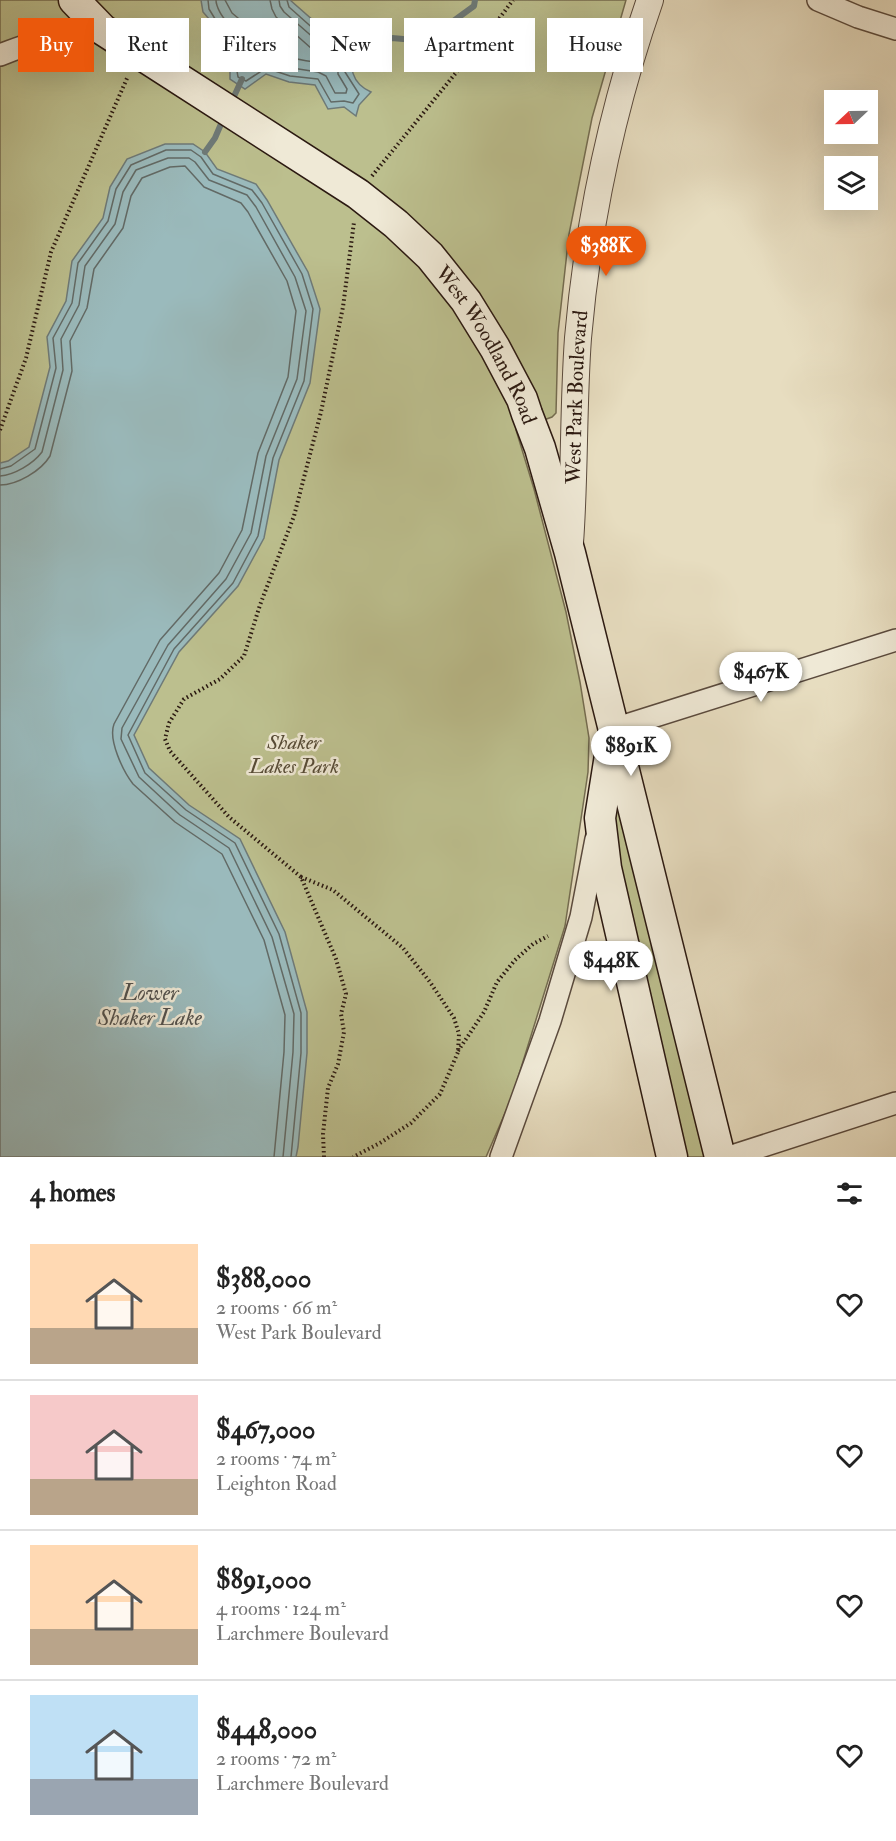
<!DOCTYPE html>
<html lang="en">
<head>
<meta charset="utf-8">
<style>
  body { margin:0; font-family:"IM FELL Double Pica",serif; background:#f6f6f6; color:#222; height:100vh; display:flex; flex-direction:column; font-size:22px; white-space:nowrap }
  * { box-sizing:border-box; margin:0 }
  p { font-size:20px; color:#767676 }
  .icon { flex:none; width:33px; height:33px; fill:none; stroke:currentColor; stroke-width:2; stroke-linecap:round; stroke-linejoin:round }
  .map { position:relative; height:1157px; overflow:hidden }
  .sheet { display:flex; flex-direction:column; background:#fff; flex:1 }
  .sheet>* { flex:none }
  .hud { position:absolute; left:18px; top:18px; width:861px; height:54px; display:flex; gap:12px }
  .needle { width:39px; rotate:248deg }
  .controls { position:absolute; left:824px; top:90px; display:grid; gap:12px }
  .controls a { display:grid; place-items:center; width:54px; height:54px; border-radius:0px; background:#fff; box-shadow:0 6px 24px #0002; font-size:30px }
  .price { position:absolute; translate:-50% -51px; padding:0 14px; border-radius:21px; background:#fff; color:#222; font-size:20px; line-height:39px; filter:drop-shadow(0 2px 3px #0008) }
  .price::after { content:''; position:absolute; left:50%; top:36px; width:18px; height:14px; margin-left:-9px; background:inherit; clip-path:polygon(0 0,100% 0,50% 100%) }
  .price.on { background:#ea580c; color:#fff }
  ul { padding:0; list-style:none }
  li { display:flex; align-items:center; gap:18px; height:150px; padding:0 30px }
  li+li { border-top:2px solid #e0e0e0 }
  li span { display:grid; place-items:center; flex:none; width:168px; height:120px; border-radius:0px; color:#555 }
  li>.icon { margin-inline-start:auto }
  span .icon { width:72px; height:72px; fill:#fffc; stroke-width:1 }
  li b { font-size:26px }
  h2 { display:flex; justify-content:space-between; align-items:center; height:72px; padding:0 30px; font-size:26px }
  .pill { padding:0 21px; border-radius:0px; background:#fff; box-shadow:0 6px 24px #0002; font-size:21px; line-height:54px }
  .pill.on { background:#ea580c; color:#fff }
  .map>svg:first-child { display:block }
  .green { fill:#bcbf8e; stroke:#746c50; stroke-width:1.5 }
  .water { fill:#9ababc; stroke:#6e7a78; stroke-width:1.5 }
  .lines { fill:none; stroke-linecap:round; stroke-linejoin:round }
  .shore { stroke:#626a66; stroke-width:1.5 }
  .stream { stroke:#6e7a78; stroke-width:6 }
  .minor-casing { stroke:#5a4a3d; stroke-width:24 }
  .tertiary-casing { stroke:#5a4a3d; stroke-width:28 }
  .secondary-casing { stroke:#2b1911; stroke-width:33 }
  .path { stroke:#2b1911; stroke-width:4; stroke-dasharray:1.5 3; stroke-linecap:butt }
  .minor { stroke:#efe9d6; stroke-width:21 }
  .tertiary { stroke:#efe9d6; stroke-width:26 }
  .secondary { stroke:#efe9d6; stroke-width:30 }
  .labels { text-anchor:middle; stroke-width:5; stroke-linejoin:round; paint-order:stroke }
  .street-label { font-size:21px; fill:#2b1911; stroke:#efe9d6 }
  .park-label { font-size:21px; font-style:italic; fill:#564b36; stroke:#efe9d6 }
  .water-label { font-size:22px; font-style:italic; fill:#52514d; stroke:#efe9d6 }
</style>
</head>
<body>
<div class="map">
<svg width="896" height="1157" viewBox="0 0 896 1157">
  <rect width="100%" height="100%" fill="#e7ddc0"/>
  <filter id="stains"><feTurbulence type="fractalNoise" baseFrequency=".00333" numOctaves="4"/><feColorMatrix values="0 0 0 0 .2 0 0 0 0 .09 0 0 0 0 .02 0 0 0 .5 -.17"/></filter>
  <radialGradient id="worn" r=".72"><stop offset=".6" stop-color="#630" stop-opacity="0"/><stop offset="1" stop-color="#630" stop-opacity=".3"/></radialGradient>
  <path class="green" d="M0 0H626L592 118 569 234 558 333 556 413 552 417 516 430 534 489 566 612 580 682 589 738 588 772 565 926 512 1097 486 1157H0Z
    M614 729 720 1157H672L606 868Z"/>
  <path class="water" d="M201 0H290L339 43 349 44 354 47C349 67 351 83 371 92L359 105 356 116 344 107 328 109 315 85 289 82 266 74 245 89 230 79V63L236 54 225 35 216 34 209 19 203 12Z
    M165 144H193L205 152 217 169 256 184 267 200 308 272 320 309 310 383 279 460 264 538 238 586 179 652 134 735 149 768 189 805 240 839 285 932 307 1012V1053L298 1147 296 1157H0V463L8 461 29 447 50 367 47 337 66 301 72 261 103 218 110 187 127 159Z"/>
  <g class="lines">
    <path class="shore" d="M208 0 209 9 220 27 229 31 241 52V57L236 65 238 77 246 81 266 68 290 76 318 79 331 102 344 101 353 103 359 94 345 72 346 51 335 48 289 7 287 0
      M216 0C216 6 222 18 227 21 234 27 229 19 235 27 246 39 252 52 244 67L245 70H248L259 63 266 61 292 68 318 72 326 76 335 93H346L347 89 338 74V57L331 53 284 12 280 6 279 0
      M225 0 232 13 244 23 259 52C280 52 300 63 321 62V57L276 17 272 9 270 0
      M0 469 11 466 35 449 56 368 53 338 72 303 78 263 108 221 116 189 131 165 166 150H191L201 157 213 174 252 190 262 203 302 274 313 309 304 381 273 458 258 536 233 583 174 649 128 735 145 773 186 810 235 843 279 934 301 1013V1053L291 1157
      M0 476C14 475 33 464 42 452L63 370 61 339 79 305 85 266 115 224 123 192 136 170 168 158H189L195 162 209 180 247 195 256 207 295 277 306 311 297 379 266 456 251 533 226 579 168 645 122 728 121 739 139 777 180 815 229 848 272 937 294 1014 293 1052 283 1157
      M0 485C17 485 41 471 50 456L72 371 70 341 87 308 94 269 123 228 131 196 142 178 170 167 185 166 204 187 241 203 248 212 287 281 296 311 288 377 258 453 242 530 219 573 160 640 114 724C108 740 123 771 133 784L175 822 222 854 264 940 285 1015 284 1052 274 1157"/>
    <path class="stream" d="M346 47H354L392 38 426 41 474 6 475 0
      M231 103 242 79
      M205 152 215 138 224 117"/>
    <defs>
      <path id="minor" d="M818 0 858 17 896 29
        M0 55C35 41 65 33 103 30
        M614 729 896 640
        M501 1157 550 1021 581 917 596 839
        M729 1157 896 1103"/>
      <g id="tertiary">
        <path id="s1" d="M570 543C575 475 573 407 578 338 588 223 612 109 650 0"/>
      </g>
      <g id="secondary">
        <path id="s2" d="M74 0 103 30 358 194 396 224 430 256 466 301 495 348 522 399 527 414 540 448 570 553 720 1157"/>
        <path d="M612 743 600 818 606 868 672 1157"/>
      </g>
    </defs>
    <use href="#minor" class="minor-casing"/>
    <use href="#tertiary" class="tertiary-casing"/>
    <use href="#secondary" class="secondary-casing"/>
    <path class="path" d="M372 176 490 31 513 0
      M0 430 26 358 51 252 128 76
      M301 877 333 890 403 948 430 982 454 1018 459 1034 458 1052 440 1094 411 1123 380 1143 353 1157
      M458 1051 484 1012 497 982 515 960 533 944 548 936
      M324 1157 323 1134 328 1088 338 1064 344 1032 341 1014 346 994 336 959 301 877 229 817 170 751 165 739 169 723 184 699 220 679 244 656 260 605 294 516 321 412 343 307 354 222"/>
    <use href="#minor" class="minor"/>
    <use href="#tertiary" class="tertiary"/>
    <use href="#secondary" class="secondary"/>
  </g>
  <g class="labels">
    <g class="street-label">
      <text dy="7" stroke="none"><textPath href="#s2" startOffset="546">West Woodland Road</textPath></text>
      <text dy="7" stroke="none"><textPath href="#s1" startOffset="146">West Park Boulevard</textPath></text>
    </g>
    <g class="park-label">
      <text x="294" y="749">Shaker<tspan x="294" dy="24">Lakes Park</tspan></text>
    </g>
    <g class="water-label">
      <text x="150" y="1000">Lower<tspan x="150" dy="25">Shaker Lake</tspan></text>
    </g>
  </g>
  <rect width="100%" height="100%" filter="url(#stains)"/>
  <rect width="100%" height="100%" fill="url(#worn)"/>
</svg>
<div class="controls">
<a><svg class="needle" viewBox="-14 -14 28 28"><path d="M0-13l5 13h-10z" fill="#e53935"/><path d="M0 13l5-13h-10z" fill="#767676"/></svg></a>
<a><svg class="icon" aria-label="layers" viewBox="0 0 24 24"><path d="M12 4l9 5-9 5-9-5zM3 14l9 5 9-5"/></svg></a>
</div>
<b class="price on" style="left:606px;top:277px">$388K</b>
<b class="price" style="left:761px;top:703px">$467K</b>
<b class="price" style="left:631px;top:777px">$891K</b>
<b class="price" style="left:611px;top:992px">$448K</b>
<div class="hud">
<a class="pill on">Buy</a>
<a class="pill">Rent</a>
<a class="pill">Filters</a>
<a class="pill">New</a>
<a class="pill">Apartment</a>
<a class="pill">House</a>
</div>
</div>
<section class="sheet">
<h2>4 homes<svg class="icon" aria-label="filters" viewBox="0 0 24 24"><path d="M4 7h16M4 17h16"/><circle cx="9" cy="7" r="2"/><circle cx="15" cy="17" r="2"/></svg></h2>
<ul>
<li><span style="background:linear-gradient(#ffd9b3 70%,#b9a48a 0)"><svg class="icon" aria-label="home" viewBox="0 0 24 24"><path d="M3 11l9-7 9 7M6 9v11h12V9"/></svg></span><div><b>$388,000</b><p>2 rooms · 66 m²</p><p>West Park Boulevard</p></div><svg class="icon" aria-label="heart" viewBox="0 0 24 24"><path d="M12 20l-8-8c-3-5 5-10 8-4 3-6 11-1 8 4z"/></svg></li>
<li><span style="background:linear-gradient(#f6c9c9 70%,#b9a48a 0)"><svg class="icon" aria-label="home" viewBox="0 0 24 24"><path d="M3 11l9-7 9 7M6 9v11h12V9"/></svg></span><div><b>$467,000</b><p>2 rooms · 74 m²</p><p>Leighton Road</p></div><svg class="icon" aria-label="heart" viewBox="0 0 24 24"><path d="M12 20l-8-8c-3-5 5-10 8-4 3-6 11-1 8 4z"/></svg></li>
<li><span style="background:linear-gradient(#ffd9b3 70%,#b9a48a 0)"><svg class="icon" aria-label="home" viewBox="0 0 24 24"><path d="M3 11l9-7 9 7M6 9v11h12V9"/></svg></span><div><b>$891,000</b><p>4 rooms · 124 m²</p><p>Larchmere Boulevard</p></div><svg class="icon" aria-label="heart" viewBox="0 0 24 24"><path d="M12 20l-8-8c-3-5 5-10 8-4 3-6 11-1 8 4z"/></svg></li>
<li><span style="background:linear-gradient(#bfe0f5 70%,#9aa5b1 0)"><svg class="icon" aria-label="home" viewBox="0 0 24 24"><path d="M3 11l9-7 9 7M6 9v11h12V9"/></svg></span><div><b>$448,000</b><p>2 rooms · 72 m²</p><p>Larchmere Boulevard</p></div><svg class="icon" aria-label="heart" viewBox="0 0 24 24"><path d="M12 20l-8-8c-3-5 5-10 8-4 3-6 11-1 8 4z"/></svg></li>
</ul>
</section>
</body>
</html>
